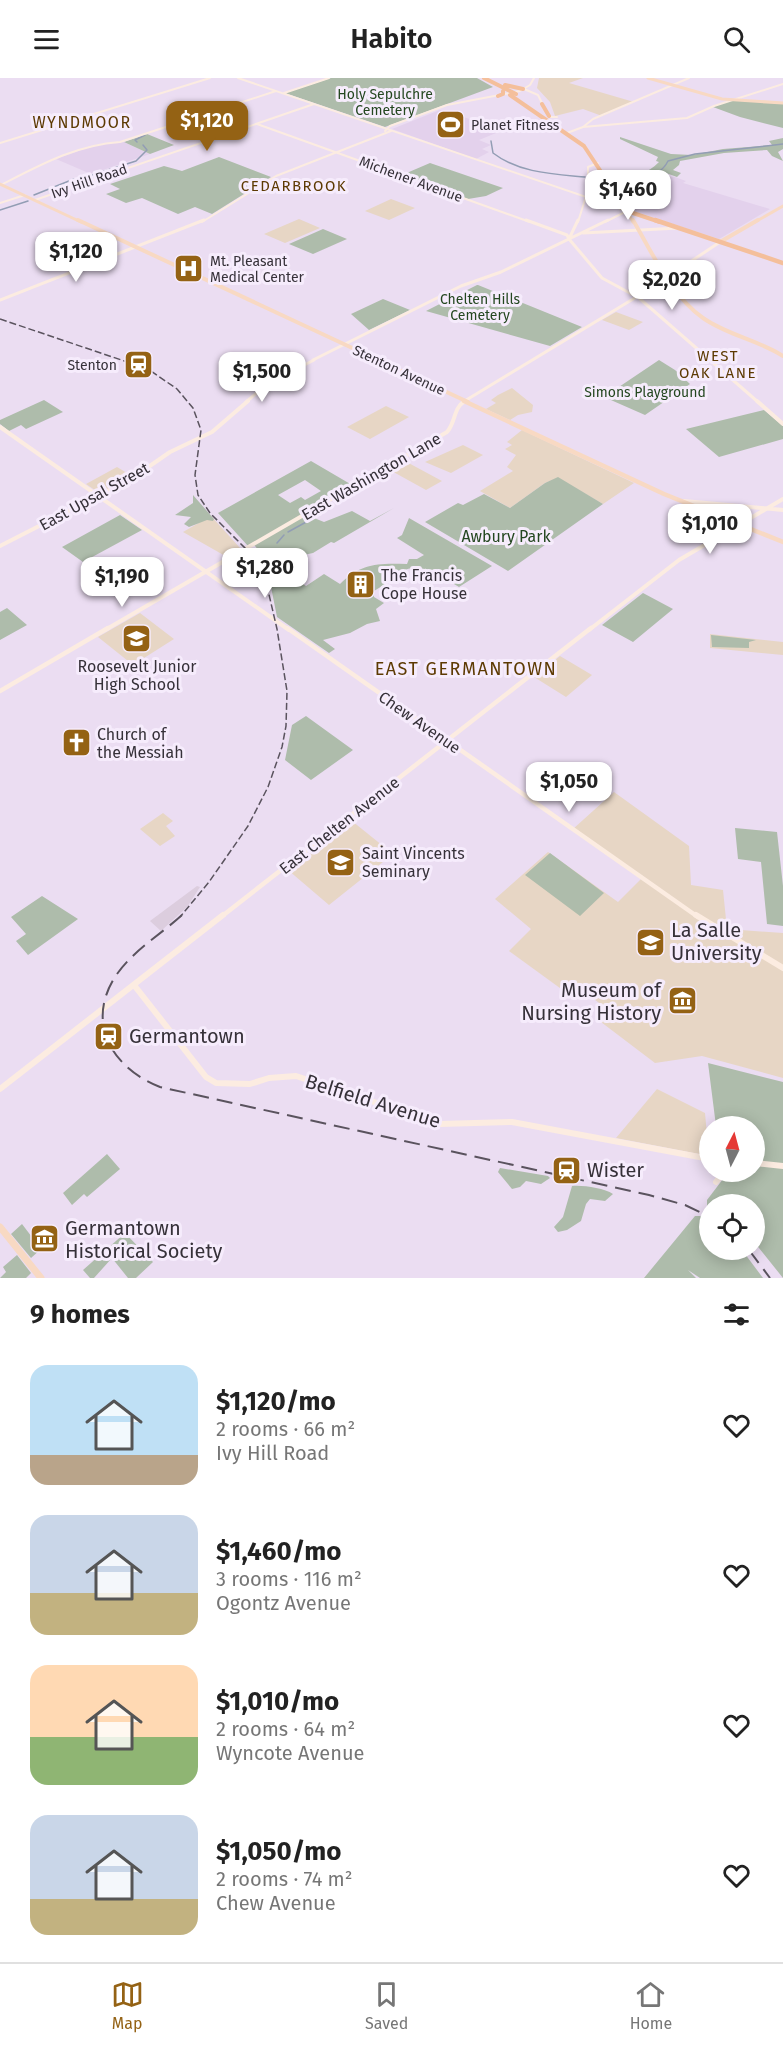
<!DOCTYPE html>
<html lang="en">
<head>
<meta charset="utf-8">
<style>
  body { margin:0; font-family:"Fira Sans",sans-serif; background:#f6f6f6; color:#222; height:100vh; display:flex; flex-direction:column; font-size:22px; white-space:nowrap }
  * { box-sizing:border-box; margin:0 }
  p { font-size:20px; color:#767676 }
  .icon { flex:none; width:33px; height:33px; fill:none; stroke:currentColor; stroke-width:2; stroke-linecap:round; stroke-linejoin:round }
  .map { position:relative; height:1200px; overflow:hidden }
  .details { display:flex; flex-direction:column; background:#fff; flex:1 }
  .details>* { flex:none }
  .needle { width:39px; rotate:6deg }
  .controls { position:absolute; left:699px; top:1038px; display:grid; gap:12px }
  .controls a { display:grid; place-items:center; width:66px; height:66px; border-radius:50%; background:#fff; box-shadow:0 3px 15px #0003; font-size:30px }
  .price { position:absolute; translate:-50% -51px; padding:0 14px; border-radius:12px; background:#fff; color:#222; font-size:20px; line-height:39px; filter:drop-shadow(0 2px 3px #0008) }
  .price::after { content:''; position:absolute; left:50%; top:36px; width:18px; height:14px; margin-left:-9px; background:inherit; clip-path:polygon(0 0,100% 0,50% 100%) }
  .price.active { background:#946214; color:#fff }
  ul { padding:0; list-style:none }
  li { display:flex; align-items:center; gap:18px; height:150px; padding:0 30px }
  li span { display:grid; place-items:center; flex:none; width:168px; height:120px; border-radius:18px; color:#555 }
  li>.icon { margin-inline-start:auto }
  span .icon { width:72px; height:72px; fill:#fffc; stroke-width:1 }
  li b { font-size:26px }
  h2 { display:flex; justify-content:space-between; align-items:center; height:72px; padding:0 30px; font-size:26px }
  header { display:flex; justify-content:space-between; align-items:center; height:78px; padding:0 30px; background:#fff; font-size:27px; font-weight:600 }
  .tab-bar { display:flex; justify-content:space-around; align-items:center; height:84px; border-top:2px solid #e0e0e0; background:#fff; font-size:16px; color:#767676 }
  .tab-bar a { display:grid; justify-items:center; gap:3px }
  .tab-bar .active { color:#946214 }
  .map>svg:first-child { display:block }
  .built { fill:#e3d1ec }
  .industrial { fill:#dccdde }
  .education { fill:#e7d6c5 }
  .green { fill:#aebcab; fill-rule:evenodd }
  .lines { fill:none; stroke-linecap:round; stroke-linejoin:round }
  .stream { stroke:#929db4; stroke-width:1.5 }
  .secondary-far4 { stroke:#fcece1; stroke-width:2 }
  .secondary-far3 { stroke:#fcece1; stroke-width:3 }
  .secondary-far2 { stroke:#fcece1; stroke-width:4 }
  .secondary-far1 { stroke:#fcece1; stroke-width:4.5 }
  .secondary { stroke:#fcece1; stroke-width:6 }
  .primary-far3 { stroke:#f8d9c3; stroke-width:3 }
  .primary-far2 { stroke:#f8d9c3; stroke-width:4 }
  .primary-far1 { stroke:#f8d9c3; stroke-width:4.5 }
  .primary { stroke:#f8d9c3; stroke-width:7 }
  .highway-far1 { stroke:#f4bf9b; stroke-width:4 }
  .highway { stroke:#f4bf9b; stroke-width:4.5 }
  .rail-far1 { stroke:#5a535e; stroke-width:1.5; stroke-dasharray:7 3; stroke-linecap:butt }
  .rail { stroke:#5a535e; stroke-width:2; stroke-dasharray:16 8; stroke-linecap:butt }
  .labels { text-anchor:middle; stroke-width:6; stroke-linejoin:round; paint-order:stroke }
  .far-park-label { font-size:14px; fill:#244720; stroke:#f6ecfc }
  .far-poi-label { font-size:14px; fill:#363139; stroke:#f6ecfc; text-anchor:start }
  .far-street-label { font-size:14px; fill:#363139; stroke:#f6ecfc }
  .far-neighbourhood-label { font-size:15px; letter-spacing:1.5px; fill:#5d3a03; stroke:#f6ecfc }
  .far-quarter-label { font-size:16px; letter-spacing:1.5px; fill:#5d3a03; stroke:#f6ecfc }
  .street-label { font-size:16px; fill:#363139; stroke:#f6ecfc }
  .park-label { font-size:16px; fill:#244720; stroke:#f6ecfc }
  .poi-label { font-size:16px; fill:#363139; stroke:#f6ecfc; text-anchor:start }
  .neighbourhood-label { font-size:18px; letter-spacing:1.5px; fill:#5d3a03; stroke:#f6ecfc }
  .near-poi-label { font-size:20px; fill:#363139; stroke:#f6ecfc; text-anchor:start }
  .near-street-label { font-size:20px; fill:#363139; stroke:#f6ecfc }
</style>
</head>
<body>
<header><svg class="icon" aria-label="menu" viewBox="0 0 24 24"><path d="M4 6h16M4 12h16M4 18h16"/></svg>Habito<svg class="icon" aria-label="search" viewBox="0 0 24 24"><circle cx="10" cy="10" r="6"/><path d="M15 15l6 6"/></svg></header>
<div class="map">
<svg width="783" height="1200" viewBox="0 0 783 1200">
  <rect width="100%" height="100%" fill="#ebddf2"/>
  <path class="built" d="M440 32 493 48 490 49 501 53 479 62 491 67 482 71 489 74 476 81 392 51Z
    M124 64 150 76 91 96 56 81 95 67Z
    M661 98 675 99 686 103 683 105 770 131 719 161 631 132 613 105 646 103Z"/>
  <path class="industrial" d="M197 808 200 809 187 829 161 853 150 843Z"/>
  <path class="education" d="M539 0H583L569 5 634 24 602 38 583 31 555 38 550 24 537 10Z
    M391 121 415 130 389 142 365 133Z
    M299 141 320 150 285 165 264 156Z
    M616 234 643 244 629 252 602 242Z
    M512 310 533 327 532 334 518 337 510 342 486 331 496 325 491 322 498 317Z
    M386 328 409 339 370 361 347 349Z
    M522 352 634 405 603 426 558 400 545 405 510 430 480 413 513 393 507 389 516 377 505 371 512 367 507 364Z
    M463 367 483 377 451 395 425 384Z
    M403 382 442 403 426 412 388 391Z
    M117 389 132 398 99 415 86 406Z
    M211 438 241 471 227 479 183 454Z
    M140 535 174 561 133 587 98 559Z
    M710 556 783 564V577L710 570Z
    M560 578 592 597 566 619 534 599Z
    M614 714 689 768 691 807 723 812 727 851 783 855V1000L702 978 655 985 597 941 606 930 591 919 587 922 570 910 564 913 509 873 531 851 495 821 548 774 618 824 642 800 573 751Z
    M163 735 173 743 166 748 175 758 160 768 140 751Z
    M352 743 393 776 329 827 288 792Z
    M657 1011 705 1035 709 1078 616 1060Z"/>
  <path class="green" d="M331 0H477L493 9 385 49 285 15Z
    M731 22 783 25V50L740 39 713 29Z
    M147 56 174 67 150 76 124 64Z
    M620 59 671 76 692 77 723 71 772 67 769 63 783 60V71L778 74 783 83 772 78 767 72 724 75 680 83 679 87 673 92 681 95 677 99 666 95C651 101 638 106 622 103L623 101H615L609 98C627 99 645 99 659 84L656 83 658 79 620 61Z
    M219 79 271 99 212 136 195 129 178 136 142 120 126 125 106 116 120 111 110 106 164 88 182 93Z
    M430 85 503 110 486 118 468 121 402 97Z
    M323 151 347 161 313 176 289 166Z
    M477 207H478L582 249 550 268 426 233Z
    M383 221 410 232 369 252 351 236Z
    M659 282 675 292 690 306 645 337 604 319Z
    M44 322 63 334 26 351 21 347 9 353 0 346V342Z
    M764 332 783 348V361L719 379 686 351Z
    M311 383 352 407 304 436 324 444 352 433 370 443 394 430 334 465 331 464 313 475 299 478 292 499 306 508 324 496 340 506C361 485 378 485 407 486L409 481H417L424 477 397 460 402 457 409 440 492 488 459 509C441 498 420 481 399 495L396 494 389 498 387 505 374 513V519L384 525 376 531 380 543 367 546 350 555 323 562 335 571 329 575 277 539 270 504 276 500 271 488 255 468H248L218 435ZM305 402 321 413 305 422 301 419 290 425 278 417Z
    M558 399 603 426 508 493 425 444 458 425 463 427 484 416 510 430 545 405Z
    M193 417 214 441 213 443 207 442 189 449 184 446 191 439 175 437 193 425Z
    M120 437 142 452 83 484 62 469Z
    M643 515 673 531 633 564 602 547Z
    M7 530 27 547 0 562V534Z
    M711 557 756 562 749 564V570L712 569Z
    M306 638 353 672 311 702 285 682 292 647Z
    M735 750 777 754 783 808V848L767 846 761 784 738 781Z
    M550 775 604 815 580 838 525 797Z
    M42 818 78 841 28 877 16 863 26 856 11 839Z
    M708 985 783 1004V1200L755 1165 754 1126H710L709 1131 707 1129V1122L723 1101 722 1094H754V1048H716Z
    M107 1076 120 1091 87 1119 84 1116 72 1127 63 1115Z
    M500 1090 548 1098 550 1100 541 1106 526 1103 520 1109 512 1111 498 1094Z
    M572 1108C583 1107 604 1110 613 1116L605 1123 590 1121 586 1126 581 1143 567 1152 558 1154 554 1149 563 1139Z
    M695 1138H700L709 1145 710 1172H742L763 1200H700L688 1192 696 1200H644Z
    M22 1146 41 1171 31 1180 11 1156Z
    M125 1155 153 1184 136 1200H128L112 1180 94 1200H90L83 1192Z
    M17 1177 31 1195 26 1200H0L6 1194 3 1189Z"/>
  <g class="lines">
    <path class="stream" d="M491 63 493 75C519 95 553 96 585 99
      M137 64 135 62 145 57
      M92 97 136 83 147 72 143 67
      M611 102C631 103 658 103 668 83L695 76 783 66
      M34 117 74 101 90 98
      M0 132 28 123
      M288 454 308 443
      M277 465 284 457"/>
    <path class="secondary-far4" d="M238 0 627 133
      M524 11 538 17 543 27
      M284 15 329 0
      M547 35 551 39H557
      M257 46 530 144
      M583 49 593 41 689 0
      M385 53 390 48 447 27 520 13 530 7 534 0
      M567 55 583 49 687 40 714 28 783 6
      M0 65 210 0
      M1 107C40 87 76 67 120 64L276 13
      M35 122 314 26
      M0 125 25 117
      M202 144 276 98 391 53
      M578 144 588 112V89L598 85
      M605 144 627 133"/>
    <path class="secondary-far3" d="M526 142 567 157 569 161
      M578 142 569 161 602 200 639 220 758 324
      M583 155 679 150
      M0 222 204 142
      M313 282 461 208 501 194 608 142
      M246 324 266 307 314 282
      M463 324 648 212 720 164"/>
    <path class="secondary-far2" d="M757 323 783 346
      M0 349 289 552
      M684 423 783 432
      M0 468 131 401 170 374 212 354 248 323
      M105 552 447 354C456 344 453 330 465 323
      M589 552 679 482 783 421"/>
    <path class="secondary-far1" d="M287 550 698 839
      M0 613 108 550
      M221 839 591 550"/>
    <path class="secondary" d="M696 837 783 890
      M134 907 206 999 216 1005 250 1006 269 1000 296 998 440 1046 512 1044 710 1081
      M0 1011 223 837
      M754 1085 783 1088
      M716 1104 724 1094"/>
    <path class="primary-far3" d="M648 0 722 21 783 25
      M0 106 81 144
      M627 133 633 144
      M755 144 783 128"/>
    <path class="primary-far2" d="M78 142 468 324
      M633 142C651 173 673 220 703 240 727 257 758 262 783 278
      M720 164 758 142"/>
    <path class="primary-far1" d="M464 323 664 416 783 464"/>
    <path class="primary" d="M0 1149 41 1200"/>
    <path class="highway-far1" d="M484 0 516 16
      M505 7 523 11
      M510 17 584 68 627 133 660 144
      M498 18 503 16V13
      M542 26 549 38"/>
    <path class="highway" d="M655 142 783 185"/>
    <path class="rail-far1" d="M0 241 148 291 177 311 193 330 201 352 195 397 198 417 210 435 256 481 267 508 277 551 287 613 286 648 282 669 268 709 248 748 209 804 180 839"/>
    <path class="rail" d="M182 837C160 857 134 872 117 896 84 944 112 990 160 1009L649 1117 685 1127 710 1139
      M749 1172 770 1200"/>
  </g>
  <defs>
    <symbol id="stadium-square" viewBox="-11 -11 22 22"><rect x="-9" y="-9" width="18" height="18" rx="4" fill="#946214" stroke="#f6ecfc"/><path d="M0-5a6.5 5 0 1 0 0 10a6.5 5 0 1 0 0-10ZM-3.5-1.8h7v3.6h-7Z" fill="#fff"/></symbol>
    <symbol id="hospital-square" viewBox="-11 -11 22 22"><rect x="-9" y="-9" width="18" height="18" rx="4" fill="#946214" stroke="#f6ecfc"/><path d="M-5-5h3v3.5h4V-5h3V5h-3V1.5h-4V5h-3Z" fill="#fff"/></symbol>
    <symbol id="station-square" viewBox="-11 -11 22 22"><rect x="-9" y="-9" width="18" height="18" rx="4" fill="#946214" stroke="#f6ecfc"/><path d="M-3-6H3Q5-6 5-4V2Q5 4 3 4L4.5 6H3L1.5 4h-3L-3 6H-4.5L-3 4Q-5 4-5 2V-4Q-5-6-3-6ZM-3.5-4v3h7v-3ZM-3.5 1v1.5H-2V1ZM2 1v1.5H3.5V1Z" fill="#fff"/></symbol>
    <symbol id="building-square" viewBox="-11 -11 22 22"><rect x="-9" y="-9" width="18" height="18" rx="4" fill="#946214" stroke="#f6ecfc"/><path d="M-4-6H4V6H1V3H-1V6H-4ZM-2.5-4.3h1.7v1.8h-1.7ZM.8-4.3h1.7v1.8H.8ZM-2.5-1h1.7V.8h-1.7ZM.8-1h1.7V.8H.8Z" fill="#fff"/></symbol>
    <symbol id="school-square" viewBox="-11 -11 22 22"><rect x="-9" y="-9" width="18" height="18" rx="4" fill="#946214" stroke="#f6ecfc"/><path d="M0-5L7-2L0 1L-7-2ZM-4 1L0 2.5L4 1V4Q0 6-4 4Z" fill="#fff"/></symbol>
    <symbol id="church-square" viewBox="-11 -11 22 22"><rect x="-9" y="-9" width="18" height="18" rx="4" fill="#946214" stroke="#f6ecfc"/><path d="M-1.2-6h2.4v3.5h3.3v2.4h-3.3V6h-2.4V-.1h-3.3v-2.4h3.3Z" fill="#fff"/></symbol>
    <symbol id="university-square" viewBox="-11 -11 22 22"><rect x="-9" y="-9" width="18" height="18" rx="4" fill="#946214" stroke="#f6ecfc"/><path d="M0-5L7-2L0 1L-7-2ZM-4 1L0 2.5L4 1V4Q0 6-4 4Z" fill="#fff"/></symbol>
    <symbol id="museum-square" viewBox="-11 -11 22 22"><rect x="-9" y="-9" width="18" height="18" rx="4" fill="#946214" stroke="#f6ecfc"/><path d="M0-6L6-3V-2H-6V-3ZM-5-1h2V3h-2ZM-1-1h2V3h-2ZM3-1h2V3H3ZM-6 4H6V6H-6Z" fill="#fff"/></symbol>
  </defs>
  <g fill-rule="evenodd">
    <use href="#stadium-square" x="434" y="30" width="33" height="33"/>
    <use href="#hospital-square" x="172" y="174" width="33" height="33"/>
    <use href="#station-square" x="122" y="270" width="33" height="33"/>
    <use href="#building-square" x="344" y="490" width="33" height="33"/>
    <use href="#school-square" x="120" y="544" width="33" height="33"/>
    <use href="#church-square" x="60" y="648" width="33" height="33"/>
    <use href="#school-square" x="324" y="768" width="33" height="33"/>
    <use href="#university-square" x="634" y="848" width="33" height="33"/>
    <use href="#museum-square" x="666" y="906" width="33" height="33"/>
    <use href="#station-square" x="92" y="942" width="33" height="33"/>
    <use href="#station-square" x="550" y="1076" width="33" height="33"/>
    <use href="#museum-square" x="28" y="1144" width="33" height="33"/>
  </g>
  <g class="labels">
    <g class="far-park-label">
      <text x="385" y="21">Holy Sepulchre<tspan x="385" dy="16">Cemetery</tspan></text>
      <text x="480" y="226">Chelten Hills<tspan x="480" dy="16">Cemetery</tspan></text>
      <text x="645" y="319">Simons Playground</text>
    </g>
    <g class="far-poi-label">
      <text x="471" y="52">Planet Fitness</text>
      <text x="210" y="188">Mt. Pleasant<tspan x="210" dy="16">Medical Center</tspan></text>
      <text x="117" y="292" text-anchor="end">Stenton</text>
    </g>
    <g class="far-street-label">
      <text transform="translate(411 101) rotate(20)" y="5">Michener Avenue</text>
      <text transform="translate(89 103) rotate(-19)" y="5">Ivy Hill Road</text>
      <text transform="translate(399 292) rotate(25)" y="5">Stenton Avenue</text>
    </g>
    <g class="far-neighbourhood-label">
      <text x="294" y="113">CEDARBROOK</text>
      <text x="718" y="283">WEST<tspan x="718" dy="17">OAK LANE</tspan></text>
    </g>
    <g class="far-quarter-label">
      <text x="82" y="50">WYNDMOOR</text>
    </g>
    <g class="street-label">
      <text transform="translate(371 398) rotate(-30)" y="6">East Washington Lane</text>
      <text transform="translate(94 418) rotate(-29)" y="6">East Upsal Street</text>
      <text transform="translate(420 644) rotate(35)" y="6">Chew Avenue</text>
      <text transform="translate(339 747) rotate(-38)" y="6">East Chelten Avenue</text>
    </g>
    <g class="park-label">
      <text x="506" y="464">Awbury Park</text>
    </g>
    <g class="poi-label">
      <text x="381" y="503">The Francis<tspan x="381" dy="18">Cope House</tspan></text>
      <text x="137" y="594" text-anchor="middle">Roosevelt Junior<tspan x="137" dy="18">High School</tspan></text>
      <text x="97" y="662">Church of<tspan x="97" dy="18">the Messiah</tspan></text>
      <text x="362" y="781">Saint Vincents<tspan x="362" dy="18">Seminary</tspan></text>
    </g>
    <g class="neighbourhood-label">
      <text x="466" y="597">EAST GERMANTOWN</text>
    </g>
    <g class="near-poi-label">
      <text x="671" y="859">La Salle<tspan x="671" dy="23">University</tspan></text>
      <text x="661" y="919" text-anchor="end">Museum of<tspan x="661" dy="23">Nursing History</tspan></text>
      <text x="129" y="965">Germantown</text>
      <text x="587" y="1099">Wister</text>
      <text x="65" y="1157">Germantown<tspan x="65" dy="23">Historical Society</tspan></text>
    </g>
    <g class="near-street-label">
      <text transform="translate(373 1023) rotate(17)" y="7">Belfield Avenue</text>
    </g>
  </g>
</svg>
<div class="controls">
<a><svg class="needle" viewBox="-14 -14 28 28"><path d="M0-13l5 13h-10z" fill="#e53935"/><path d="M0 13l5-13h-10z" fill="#767676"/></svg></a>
<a><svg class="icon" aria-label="locate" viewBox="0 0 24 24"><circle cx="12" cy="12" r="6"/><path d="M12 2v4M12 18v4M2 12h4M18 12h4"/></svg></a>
</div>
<b class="price active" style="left:207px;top:74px">$1,120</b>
<b class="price" style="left:628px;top:143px">$1,460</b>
<b class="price" style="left:76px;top:205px">$1,120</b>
<b class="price" style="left:672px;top:233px">$2,020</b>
<b class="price" style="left:262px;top:325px">$1,500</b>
<b class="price" style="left:710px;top:477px">$1,010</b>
<b class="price" style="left:265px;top:521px">$1,280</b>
<b class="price" style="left:122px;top:530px">$1,190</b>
<b class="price" style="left:569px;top:735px">$1,050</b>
</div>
<section class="details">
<h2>9 homes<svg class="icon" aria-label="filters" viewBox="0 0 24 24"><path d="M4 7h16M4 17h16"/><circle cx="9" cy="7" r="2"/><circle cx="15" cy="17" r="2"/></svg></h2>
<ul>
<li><span style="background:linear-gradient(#bfe0f5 75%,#b9a48a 0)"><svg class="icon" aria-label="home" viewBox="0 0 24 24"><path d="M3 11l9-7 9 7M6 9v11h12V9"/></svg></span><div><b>$1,120/mo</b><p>2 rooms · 66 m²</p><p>Ivy Hill Road</p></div><svg class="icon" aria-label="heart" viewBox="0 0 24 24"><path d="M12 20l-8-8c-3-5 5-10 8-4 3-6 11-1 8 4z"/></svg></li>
<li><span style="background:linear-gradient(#c9d6e8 65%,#c2b280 0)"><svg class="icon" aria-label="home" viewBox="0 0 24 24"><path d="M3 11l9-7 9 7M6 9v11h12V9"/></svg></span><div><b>$1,460/mo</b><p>3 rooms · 116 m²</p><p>Ogontz Avenue</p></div><svg class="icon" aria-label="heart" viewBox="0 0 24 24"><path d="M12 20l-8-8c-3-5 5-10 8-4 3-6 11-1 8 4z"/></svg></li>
<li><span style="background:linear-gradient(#ffd9b3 60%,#8fb573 0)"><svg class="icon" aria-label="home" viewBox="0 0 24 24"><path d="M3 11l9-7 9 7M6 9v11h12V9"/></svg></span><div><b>$1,010/mo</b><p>2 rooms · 64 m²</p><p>Wyncote Avenue</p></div><svg class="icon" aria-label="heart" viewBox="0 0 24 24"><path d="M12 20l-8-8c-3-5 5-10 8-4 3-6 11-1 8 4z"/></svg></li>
<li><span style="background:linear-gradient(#c9d6e8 70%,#c2b280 0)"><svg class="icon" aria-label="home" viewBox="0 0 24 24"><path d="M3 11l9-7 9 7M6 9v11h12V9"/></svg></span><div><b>$1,050/mo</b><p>2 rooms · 74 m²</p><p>Chew Avenue</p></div><svg class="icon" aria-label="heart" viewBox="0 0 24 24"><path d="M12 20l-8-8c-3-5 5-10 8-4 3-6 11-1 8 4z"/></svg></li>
</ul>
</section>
<nav class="tab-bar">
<a class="active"><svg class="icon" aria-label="map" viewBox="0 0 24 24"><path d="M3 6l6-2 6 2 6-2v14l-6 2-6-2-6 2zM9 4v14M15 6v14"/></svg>Map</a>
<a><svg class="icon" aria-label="saved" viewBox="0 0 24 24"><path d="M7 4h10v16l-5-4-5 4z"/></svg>Saved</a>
<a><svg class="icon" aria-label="home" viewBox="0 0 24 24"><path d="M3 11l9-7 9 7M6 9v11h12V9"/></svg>Home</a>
</nav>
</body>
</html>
